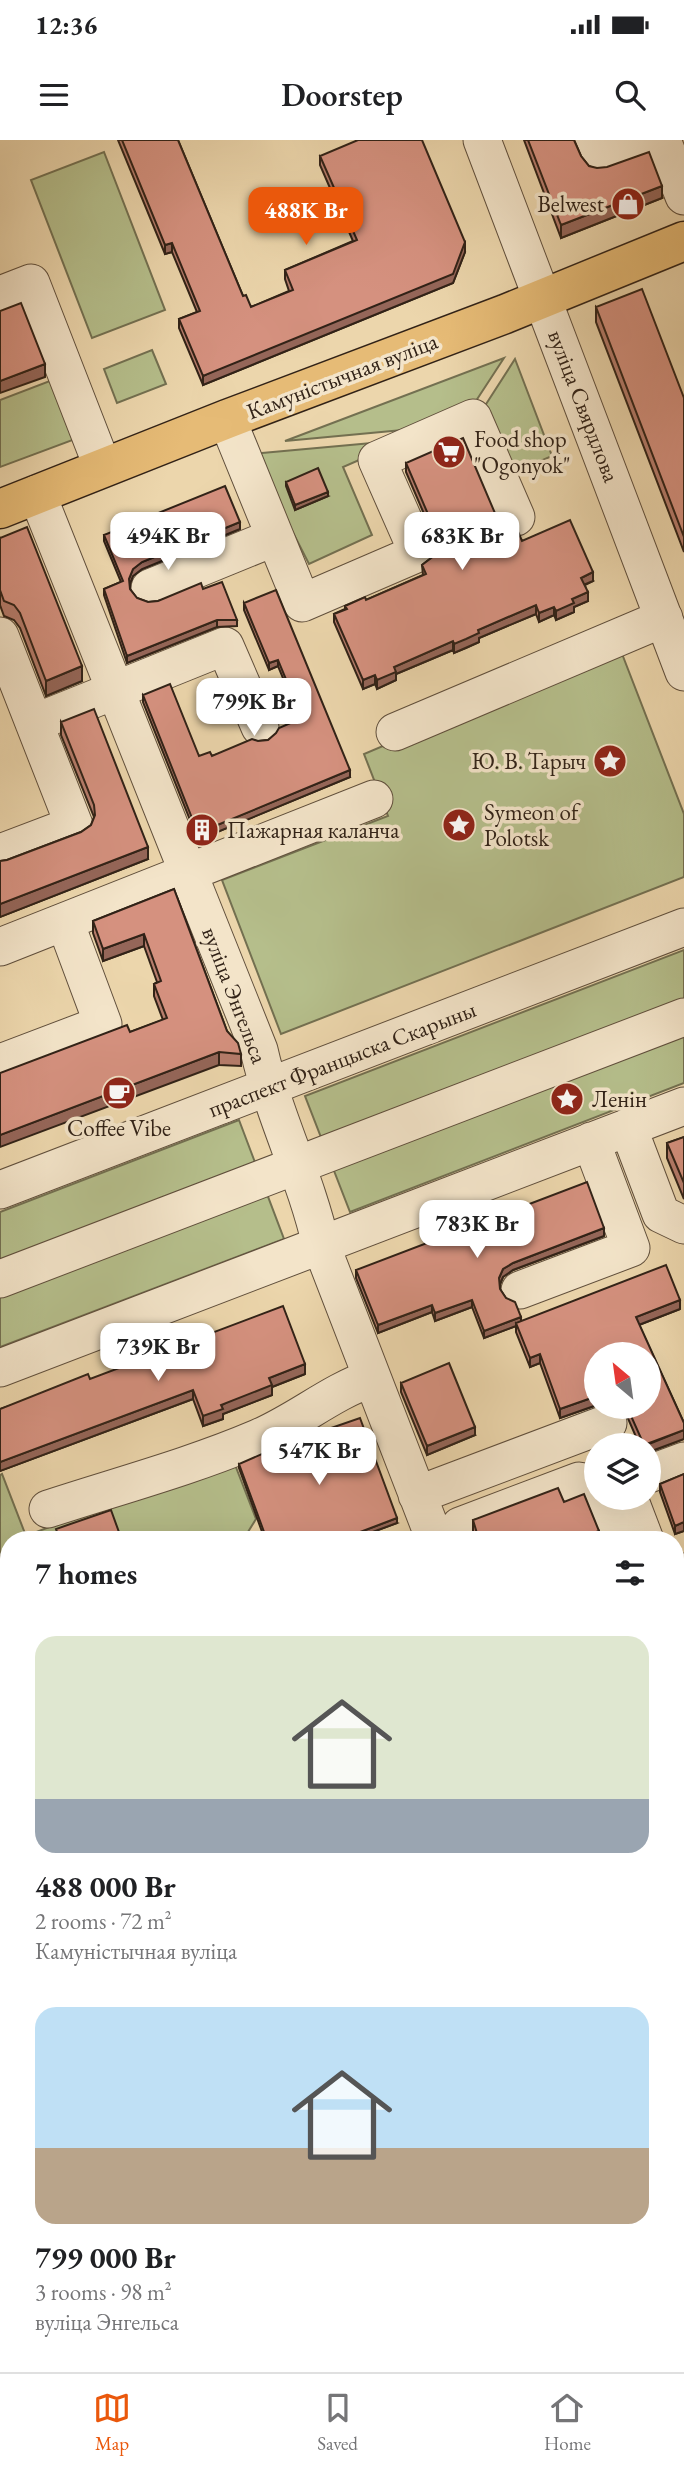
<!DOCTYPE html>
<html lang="en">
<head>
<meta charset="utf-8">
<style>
  body { margin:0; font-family:"EB Garamond",serif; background:#f2f2f2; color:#202124; height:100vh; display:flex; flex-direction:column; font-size:26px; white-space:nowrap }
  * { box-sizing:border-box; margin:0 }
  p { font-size:23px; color:#757577 }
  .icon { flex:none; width:38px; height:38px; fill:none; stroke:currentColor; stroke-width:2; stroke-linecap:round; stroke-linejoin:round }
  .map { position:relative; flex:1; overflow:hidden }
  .panel { position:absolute; left:0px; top:1391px; width:684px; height:842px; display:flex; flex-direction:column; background:#fff; border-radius:28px 28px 0 0; box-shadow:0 7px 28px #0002 }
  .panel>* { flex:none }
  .needle { width:46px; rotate:331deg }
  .controls { position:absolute; left:584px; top:1202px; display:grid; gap:14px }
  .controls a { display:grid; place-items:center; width:77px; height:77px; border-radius:50%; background:#fff; box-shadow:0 7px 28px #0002; font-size:35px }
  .price { position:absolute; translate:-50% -60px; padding:0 16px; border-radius:14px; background:#fff; color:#222; font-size:23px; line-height:46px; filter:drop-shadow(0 2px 4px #0008) }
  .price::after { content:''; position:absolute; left:50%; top:42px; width:21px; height:16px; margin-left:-10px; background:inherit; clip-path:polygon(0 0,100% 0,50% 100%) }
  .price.current { background:#ea580c; color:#fff }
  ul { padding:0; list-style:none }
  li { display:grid; align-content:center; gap:14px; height:371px; padding:0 35px }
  li span { display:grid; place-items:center; height:217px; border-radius:21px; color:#555 }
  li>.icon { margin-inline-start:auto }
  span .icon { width:126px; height:126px; fill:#fffc; stroke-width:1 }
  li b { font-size:30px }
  h2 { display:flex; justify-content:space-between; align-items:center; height:84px; padding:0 35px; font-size:30px }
  .status { display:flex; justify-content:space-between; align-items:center; height:49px; padding:0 35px; background:#fff; direction:ltr }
  .status svg { height:19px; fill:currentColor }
  header { display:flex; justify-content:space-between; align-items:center; height:91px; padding:0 35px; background:#fff; font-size:32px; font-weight:600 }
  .dock { display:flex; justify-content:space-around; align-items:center; height:98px; border-top:2px solid #e0e0e0; background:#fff; font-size:19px; color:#757577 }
  .dock a { display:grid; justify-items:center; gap:4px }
  .dock .current { color:#ea580c }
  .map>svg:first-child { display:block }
  .green { fill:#b5be8b; stroke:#737051; stroke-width:2 }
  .water { fill:#9fb6b6; stroke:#737b76; stroke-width:2 }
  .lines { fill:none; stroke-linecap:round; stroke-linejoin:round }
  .minor-casing { stroke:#604f3c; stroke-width:39 }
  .major-casing { stroke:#312217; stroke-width:41 }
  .minor { stroke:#f3e4c9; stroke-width:37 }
  .major { stroke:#e6bb76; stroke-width:38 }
  .wall { fill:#b77d6d; stroke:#312217; stroke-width:2 }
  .shaded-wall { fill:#956659; stroke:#312217; stroke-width:2 }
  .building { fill:#d5917f; stroke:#312217; stroke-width:2 }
  .labels { text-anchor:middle; stroke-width:7; stroke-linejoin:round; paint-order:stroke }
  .poi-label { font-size:23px; fill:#312217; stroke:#f3e4c9; text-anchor:start }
  .street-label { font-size:23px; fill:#312217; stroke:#f3e4c9 }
</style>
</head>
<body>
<div class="status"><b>12:36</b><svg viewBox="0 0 49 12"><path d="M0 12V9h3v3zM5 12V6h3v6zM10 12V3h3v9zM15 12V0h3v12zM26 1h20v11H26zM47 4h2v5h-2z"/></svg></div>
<header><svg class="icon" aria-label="menu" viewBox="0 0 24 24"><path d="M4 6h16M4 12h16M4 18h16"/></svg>Doorstep<svg class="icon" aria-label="search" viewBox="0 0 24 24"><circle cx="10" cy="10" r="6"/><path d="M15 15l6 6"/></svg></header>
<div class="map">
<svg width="684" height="2232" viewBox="0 0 684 2232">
  <rect width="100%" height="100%" fill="#ecd6ac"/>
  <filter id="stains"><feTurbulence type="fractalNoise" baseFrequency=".00286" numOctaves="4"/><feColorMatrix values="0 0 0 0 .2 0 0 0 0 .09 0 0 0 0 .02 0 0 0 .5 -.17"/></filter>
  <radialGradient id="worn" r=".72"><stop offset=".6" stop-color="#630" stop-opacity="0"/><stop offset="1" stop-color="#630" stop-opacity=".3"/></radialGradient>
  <path class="green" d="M104 12 165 170 92 198 31 40Z
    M152 210 166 244 117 263 104 229Z
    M504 218 472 267 424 288 285 301Z
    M515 219 552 316 506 336 479 275Z
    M55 239 78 298 0 327V260Z
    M405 300 343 327 372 395 309 424 254 316 262 313Z
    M619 506 684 674V737L281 894 222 740 388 676 364 614Z
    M684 810V943L350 1072 305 956Z
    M239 980 284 1099 0 1207V1072Z
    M232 1317 256 1379 243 1400H9V1486L0 1489V1335L2 1334 26 1396Z
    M684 1461V1877L676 1881V1465Z
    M0 1700 9 1704V1854L0 1858Z
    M9 1880V2115L0 2116V1883Z"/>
  <path class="water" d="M684 1877V2232H0V2116L9 2115V2224H676V1881Z"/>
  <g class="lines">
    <defs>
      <path id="minor" d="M482 0 684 532
        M592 0 600 20 653 0
        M662 0 684 56
        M0 155 31 143 103 328
        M227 279 302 463 418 413 377 320 473 278 516 377
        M37 354 259 910C274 977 306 1038 321 1105L435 1400
        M150 448 275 397
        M0 496 74 685 0 713
        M34 583 225 506 260 587
        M395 592 664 478
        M0 807 374 659
        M0 923 103 884 65 782
        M628 987 661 1074 684 1085
        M0 1050 684 787
        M0 1139 684 877
        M520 1150 631 1108 591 1001
        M0 1228 684 966
        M649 1334 684 1321
        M417 1355 608 1283
        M600 1358 614 1400
        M629 1358 645 1400
        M48 1369C118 1346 190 1327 258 1298 298 1281 331 1252 372 1238
        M460 1386 579 1341 597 1353
        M676 1435 684 1432
        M0 1644 9 1666
        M0 1871 9 1867"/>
      <path id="major" d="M0 369 227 279 505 174 684 101"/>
    </defs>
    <use href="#minor" class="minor-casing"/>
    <use href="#major" class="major-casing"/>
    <use href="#minor" class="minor"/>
    <use href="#major" class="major"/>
  </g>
  <path class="wall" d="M118 0H178L243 156 251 167 289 151 285 139V130L353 101 320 25V16L465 112 453 143 203 245 179 188V179L197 172 172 112 165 114Z
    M524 0H574L581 16 589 26 662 58 561 98Z
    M596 167 684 258V412L596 182Z
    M406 323 500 385 522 401 593 441 585 445 588 461 574 467V472L556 480 554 475 539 482 536 474 479 498V502L466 508 454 513 453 510 396 534V540L377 549 375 544 363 549 334 482V474L345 469V466L366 460 423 435 422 425 440 411 406 332Z
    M286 342 328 356 295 370 286 346Z
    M240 389 142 429 133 436 130 444V449L137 458 148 462 158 461 203 449 237 480V486L217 487 127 523 104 455V449L121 442 104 401V395Z
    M0 398 82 541 46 556 20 488 14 480 4 476 0 465Z
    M244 463 350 637 198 700 143 562V555L199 616H212L258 601 268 600 300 579 278 526 269 530 244 470Z
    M61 582 148 719 0 777V721L7 720 81 692 91 685 94 677 61 595Z
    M174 749 227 891 241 914V926L219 925 130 892 163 880 154 856V844L157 842 144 806 103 821 93 793V781Z
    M684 997V1059L667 1018V1003Z
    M604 1096 513 1130 503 1137 500 1145V1149L521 1181 680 1169 639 1185 684 1283V1299L649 1312V1306H640L623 1267H649L597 1214V1265L560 1278 540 1223 530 1227 516 1192V1186L484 1198 472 1167 435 1181 432 1172 378 1193 356 1138V1130Z
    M305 1234 272 1247V1255L223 1274V1279L203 1286 193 1259 0 1331V1269L90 1239Z
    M401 1243 475 1295 427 1315 401 1252Z
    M239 1324 397 1383 351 1400H265L239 1328Z
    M684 1334V1391L675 1394 660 1352V1344Z
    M564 1362 599 1400H473V1380Z"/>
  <path class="shaded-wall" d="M662 46V58L561 98V85Z
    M465 102V112L453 143 203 245V236Z
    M172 103V112L165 114V105Z
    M45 224V237L0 253V241Z
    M328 352V356L295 370V365Z
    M240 382V389L142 429 133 436 129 446V439L133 429 142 422Z
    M593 432V441L581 446V438Z
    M588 452V461L574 467V472L556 480V471L572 459Z
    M536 465V474L479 498V502L454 513V504L478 490Z
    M554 467V475L539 482V473Z
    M217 480V487L127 523V516Z
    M453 501V510L396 534V540L377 549V540L394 527Z
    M278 520V526L269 530V523Z
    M82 526V541L46 556V541Z
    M375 535V544L363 549V540Z
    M350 630V637L198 700V693Z
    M148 707V719L0 777V764Z
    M144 794V806L103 821V809Z
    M219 912V925L0 1007V995Z
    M604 1088V1096L513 1130 503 1137 499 1146V1138L503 1129 513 1123Z
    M472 1160V1167L435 1181V1173Z
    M680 1160V1169L636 1186V1177Z
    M432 1165V1172L378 1193V1185Z
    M521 1177V1185L516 1183V1186L484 1198V1191Z
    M540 1214V1223L530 1227V1218Z
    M305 1224V1234L272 1247V1255L223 1274V1279L203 1286V1276L269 1238Z
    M193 1250V1259L0 1331V1322Z
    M597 1256V1265L560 1278V1269Z
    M475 1287V1295L427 1315V1306Z
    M684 1290V1299L649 1312V1306H644Z
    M397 1378V1383L351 1400H339Z
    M684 1382V1391L675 1394V1386Z
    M599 1391V1400H574Z
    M120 1395V1400H105Z"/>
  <path class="building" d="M122 0H178L243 156 246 155 251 167 293 150 285 130 357 100 320 16 358 0H422L465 102 453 134 203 236 179 179 200 171 172 103 165 105Z
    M528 0H574L581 16 589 26 597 28 607 27 649 12 662 46 561 85Z
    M642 149 684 258V397L596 167Z
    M21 163 45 224 0 241V171Z
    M463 298 500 385 517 389 522 401 570 380 593 432 581 438 588 452 572 459 574 463 556 471 554 467 539 473 536 465 478 490 479 493 466 499 454 504 453 501 394 527 396 532 377 540 375 535 363 540 334 474 347 469 345 466 365 457 366 460 426 434 422 425 443 409 406 323Z
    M318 328 328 352 295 365 286 342Z
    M225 346 240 382 142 422 133 429 129 439 130 449 137 458 148 462 158 461 201 443 203 449 222 442 237 480H217L127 516 104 449 123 441 104 395Z
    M27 387 82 526 46 541 20 473 14 465 4 461 0 450V398Z
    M276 450 350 630 198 693 143 555 170 544 199 616 210 612 212 616 252 599 258 601 268 600 276 593 279 588 302 578 278 520 269 523 244 463Z
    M94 569 148 707 0 764V721L7 720 81 692 91 685 95 675 94 665 61 582Z
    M174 749 227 891 238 903 241 914 219 912 0 995V933L127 885 130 892 167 878 154 844 161 841 144 794 103 809 93 781Z
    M684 997V1043L667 1003Z
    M587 1042 604 1088 513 1123 503 1129 499 1138 500 1149 506 1158 515 1162 521 1177 484 1191 472 1160 435 1173 432 1165 378 1185 356 1130Z
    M666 1125 680 1160 636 1177 684 1283V1290L644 1305 627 1267H649V1214H597V1256L560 1269 540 1214 530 1218 516 1183Z
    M283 1166 305 1224 269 1238 272 1245 221 1265 223 1269 203 1276 193 1250 0 1322V1269L88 1234 90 1239Z
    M449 1223 475 1287 427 1306 401 1243Z
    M360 1278 397 1378 339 1400H267L239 1324 285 1304Z
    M684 1334V1382L675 1386 660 1344Z
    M558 1348 564 1362 584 1354 599 1391 574 1400H479L473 1380Z
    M111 1370 120 1395 105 1400H60L56 1389Z"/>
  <defs>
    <symbol id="shop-disc" viewBox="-11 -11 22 22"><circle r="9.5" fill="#8f2418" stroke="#f3e4c9"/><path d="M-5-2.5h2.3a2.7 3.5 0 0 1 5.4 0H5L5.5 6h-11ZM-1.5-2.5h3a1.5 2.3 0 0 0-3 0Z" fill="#fff"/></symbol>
    <symbol id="supermarket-disc" viewBox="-11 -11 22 22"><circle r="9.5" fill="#8f2418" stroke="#f3e4c9"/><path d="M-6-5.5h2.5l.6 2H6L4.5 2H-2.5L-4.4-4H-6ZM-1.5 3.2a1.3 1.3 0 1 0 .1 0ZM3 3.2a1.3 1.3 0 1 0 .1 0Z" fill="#fff"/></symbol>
    <symbol id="sight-disc" viewBox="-11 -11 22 22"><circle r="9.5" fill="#8f2418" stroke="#f3e4c9"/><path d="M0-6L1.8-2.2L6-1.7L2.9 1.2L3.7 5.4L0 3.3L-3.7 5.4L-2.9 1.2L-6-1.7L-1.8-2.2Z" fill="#fff"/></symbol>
    <symbol id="building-disc" viewBox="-11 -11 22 22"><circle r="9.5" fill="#8f2418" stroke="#f3e4c9"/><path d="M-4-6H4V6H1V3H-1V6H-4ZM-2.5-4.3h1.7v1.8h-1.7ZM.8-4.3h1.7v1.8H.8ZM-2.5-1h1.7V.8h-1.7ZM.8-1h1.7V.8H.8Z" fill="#fff"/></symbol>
    <symbol id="cafe-disc" viewBox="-11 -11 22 22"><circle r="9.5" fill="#8f2418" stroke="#f3e4c9"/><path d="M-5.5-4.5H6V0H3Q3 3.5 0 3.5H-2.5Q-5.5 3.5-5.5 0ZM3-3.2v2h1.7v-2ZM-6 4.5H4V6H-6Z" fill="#fff"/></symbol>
  </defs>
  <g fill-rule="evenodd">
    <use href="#shop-disc" x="609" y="45" width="38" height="38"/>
    <use href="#supermarket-disc" x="430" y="293" width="38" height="38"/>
    <use href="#sight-disc" x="591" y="602" width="38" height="38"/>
    <use href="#sight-disc" x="440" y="666" width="38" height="38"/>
    <use href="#building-disc" x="183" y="671" width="38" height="38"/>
    <use href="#cafe-disc" x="100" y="934" width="38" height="38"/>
    <use href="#sight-disc" x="548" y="940" width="38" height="38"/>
  </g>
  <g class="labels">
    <g class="poi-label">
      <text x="604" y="72" text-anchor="end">Belwest</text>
      <text x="474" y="307">Food shop<tspan x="474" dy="26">"Ogonyok"</tspan></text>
      <text x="586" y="629" text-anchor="end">Ю. В. Тарыч</text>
      <text x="484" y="680">Symeon of<tspan x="484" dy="26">Polotsk</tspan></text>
      <text x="227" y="698">Пажарная каланча</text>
      <text x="592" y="967">Ленін</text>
      <text x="119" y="996" text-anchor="middle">Coffee Vibe</text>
    </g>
    <g class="street-label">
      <text transform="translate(342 236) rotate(-21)" y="8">Камуністычная вуліца</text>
      <text transform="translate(584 266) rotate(69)" y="8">вуліца Свярдлова</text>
      <text transform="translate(235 855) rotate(69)" y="8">вуліца Энгельса</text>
      <text transform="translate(342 919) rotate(-21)" y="8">праспект Францыска Скарыны</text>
    </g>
  </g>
  <rect width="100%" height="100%" filter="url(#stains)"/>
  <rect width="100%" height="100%" fill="url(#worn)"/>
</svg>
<div class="controls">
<a><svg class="needle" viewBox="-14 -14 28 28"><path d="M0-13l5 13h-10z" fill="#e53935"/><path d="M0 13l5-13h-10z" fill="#757577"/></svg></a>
<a><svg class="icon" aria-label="layers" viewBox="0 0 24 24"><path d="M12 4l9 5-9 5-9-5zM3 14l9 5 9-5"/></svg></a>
</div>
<b class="price current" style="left:306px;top:107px">488K Br</b>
<b class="price" style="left:168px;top:432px">494K Br</b>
<b class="price" style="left:462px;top:432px">683K Br</b>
<b class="price" style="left:254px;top:598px">799K Br</b>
<b class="price" style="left:477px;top:1120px">783K Br</b>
<b class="price" style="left:158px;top:1243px">739K Br</b>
<b class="price" style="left:319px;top:1347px">547K Br</b>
<section class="panel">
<h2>7 homes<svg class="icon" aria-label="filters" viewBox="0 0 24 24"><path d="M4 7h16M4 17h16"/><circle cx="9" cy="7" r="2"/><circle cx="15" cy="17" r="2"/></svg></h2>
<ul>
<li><span style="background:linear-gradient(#dfe7d0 75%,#9aa5b1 0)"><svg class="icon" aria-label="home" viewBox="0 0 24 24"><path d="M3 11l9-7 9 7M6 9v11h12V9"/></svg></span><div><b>488 000 Br</b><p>2 rooms · 72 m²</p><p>Камуністычная вуліца</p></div></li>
<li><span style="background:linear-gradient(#bfe0f5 65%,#b9a48a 0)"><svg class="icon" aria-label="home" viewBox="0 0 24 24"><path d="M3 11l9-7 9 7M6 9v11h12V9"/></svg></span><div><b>799 000 Br</b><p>3 rooms · 98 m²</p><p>вуліца Энгельса</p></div></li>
</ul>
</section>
</div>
<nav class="dock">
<a class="current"><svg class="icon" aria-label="map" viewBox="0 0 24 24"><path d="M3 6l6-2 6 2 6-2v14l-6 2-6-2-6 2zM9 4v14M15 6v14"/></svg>Map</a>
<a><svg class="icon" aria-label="saved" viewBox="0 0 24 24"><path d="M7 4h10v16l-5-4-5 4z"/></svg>Saved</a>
<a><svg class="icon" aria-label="home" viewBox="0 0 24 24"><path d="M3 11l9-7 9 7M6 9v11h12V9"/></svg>Home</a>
</nav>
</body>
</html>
